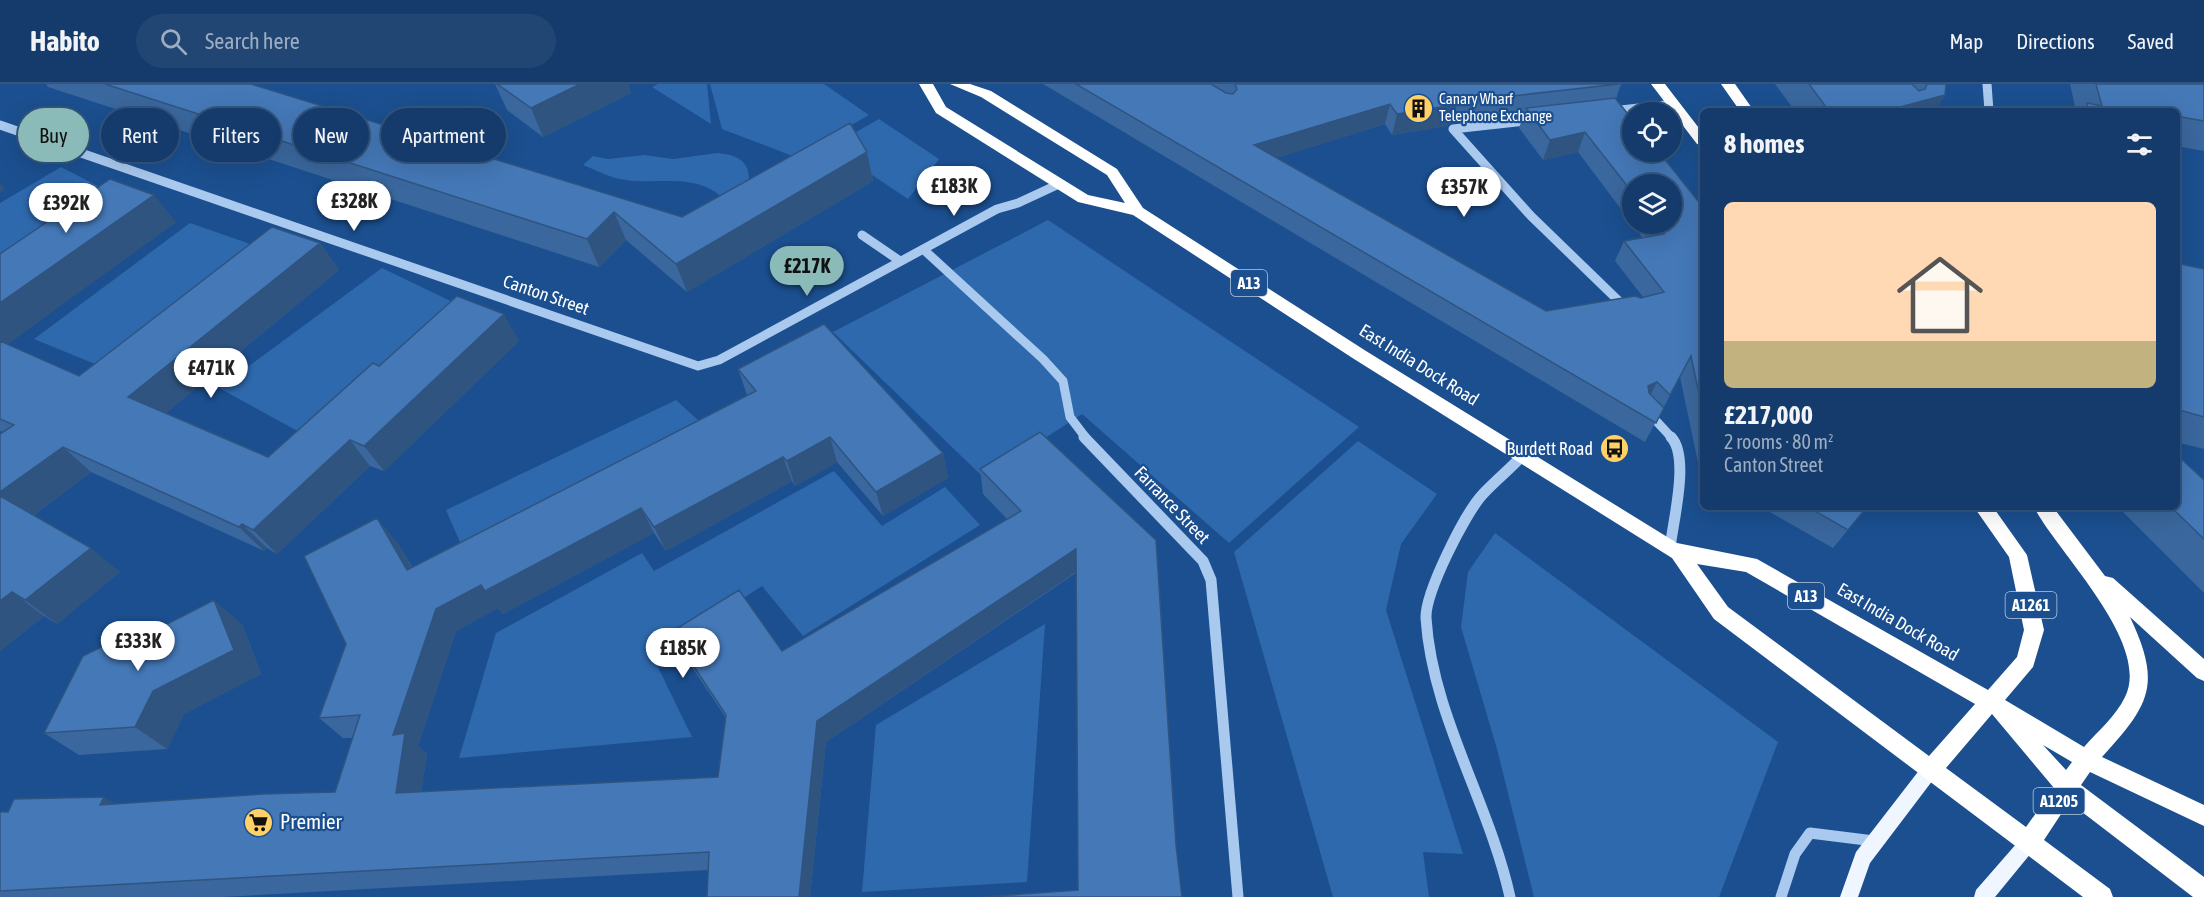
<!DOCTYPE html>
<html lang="en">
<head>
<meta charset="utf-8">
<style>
  body { margin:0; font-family:"Asap Condensed",sans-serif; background:#214673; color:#f1f3f6; height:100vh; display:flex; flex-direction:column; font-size:22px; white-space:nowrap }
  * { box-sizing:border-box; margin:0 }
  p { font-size:20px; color:#9dadc1 }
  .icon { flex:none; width:33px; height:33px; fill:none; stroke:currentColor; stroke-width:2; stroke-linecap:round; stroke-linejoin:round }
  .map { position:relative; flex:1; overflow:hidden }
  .side { position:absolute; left:1700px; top:24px; width:480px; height:402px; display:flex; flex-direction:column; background:#143b6b; border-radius:9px; box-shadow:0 6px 24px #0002,0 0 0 2px #33557e }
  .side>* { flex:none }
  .banner { position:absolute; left:18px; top:24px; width:570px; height:54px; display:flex; gap:12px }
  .fabs { position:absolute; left:1622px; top:18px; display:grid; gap:12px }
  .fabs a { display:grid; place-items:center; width:60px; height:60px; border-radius:50%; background:#143b6b; box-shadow:0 6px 24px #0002,0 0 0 2px #33557e; font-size:30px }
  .price { position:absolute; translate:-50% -51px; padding:0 14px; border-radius:21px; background:#fff; color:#222; font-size:20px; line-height:39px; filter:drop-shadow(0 2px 3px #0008) }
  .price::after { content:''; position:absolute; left:50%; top:36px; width:18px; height:14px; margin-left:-9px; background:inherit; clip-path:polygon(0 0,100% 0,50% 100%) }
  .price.selected { background:#8bbbb9; color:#111 }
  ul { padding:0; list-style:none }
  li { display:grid; align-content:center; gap:12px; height:318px; padding:0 24px }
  li span { display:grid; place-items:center; height:186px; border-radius:9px; color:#555 }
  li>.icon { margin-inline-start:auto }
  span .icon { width:108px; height:108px; fill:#fffc; stroke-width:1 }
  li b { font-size:26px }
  h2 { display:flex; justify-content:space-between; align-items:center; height:72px; padding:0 24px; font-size:26px }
  .pill { padding:0 21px; border-radius:27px; background:#143b6b; box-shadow:0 6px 24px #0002,0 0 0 2px #33557e; font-size:21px; line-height:54px }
  .pill.selected { background:#8bbbb9; color:#111 }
  header { display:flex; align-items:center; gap:36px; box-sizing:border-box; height:84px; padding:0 30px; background:#143b6b; border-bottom:2px solid #33557e }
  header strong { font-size:28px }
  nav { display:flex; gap:33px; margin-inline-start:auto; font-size:21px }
  .search { width:420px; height:54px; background:#214673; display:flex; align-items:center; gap:15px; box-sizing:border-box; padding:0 21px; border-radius:33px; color:#9dadc1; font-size:22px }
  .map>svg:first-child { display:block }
  .green { fill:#2e69ad }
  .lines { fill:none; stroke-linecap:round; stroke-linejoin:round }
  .minor-far1 { stroke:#a9c9ee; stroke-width:9 }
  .minor { stroke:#a9c9ee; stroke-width:11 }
  .major { fill:#f0f6ff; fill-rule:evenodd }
  .highway { fill:#fff; fill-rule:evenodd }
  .wall { fill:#3a679d; fill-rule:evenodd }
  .shaded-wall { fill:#305480 }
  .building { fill:#4478b7; stroke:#305480; stroke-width:1.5 }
  .labels { text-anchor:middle; stroke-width:4.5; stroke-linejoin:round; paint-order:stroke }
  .far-poi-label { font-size:15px; fill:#fff; stroke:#1b4f8f; text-anchor:start }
  .shield { fill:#1b4f8f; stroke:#bbcadd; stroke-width:1.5 }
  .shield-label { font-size:16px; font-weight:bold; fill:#fff }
  .street-label { font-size:18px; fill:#fff; stroke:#1b4f8f }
  .poi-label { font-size:18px; fill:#fff; stroke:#1b4f8f; text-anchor:end }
  .near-poi-label { font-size:21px; fill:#fff; stroke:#1b4f8f; text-anchor:start }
</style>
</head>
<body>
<header>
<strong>Habito</strong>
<div class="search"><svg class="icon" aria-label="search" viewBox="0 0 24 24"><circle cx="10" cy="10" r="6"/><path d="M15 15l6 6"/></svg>Search here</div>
<nav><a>Map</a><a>Directions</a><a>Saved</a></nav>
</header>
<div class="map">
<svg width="2204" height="813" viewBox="0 0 2204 813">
  <rect width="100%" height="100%" fill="#1b4f8f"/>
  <path class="green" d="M658 0H707L711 40 652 3Z
    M710 0H824L869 31 795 73 722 45Z
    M879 35 939 75 908 115 830 63Z
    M718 69C735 71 748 75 749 94L745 101 724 115C695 88 661 101 626 96 610 94 598 87 583 81L593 72 608 75 644 71 673 75Z
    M61 83 127 117 0 195V119Z
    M1048 136 1359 343 1229 459 1082 330 984 394 833 248Z
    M190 139 270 167 117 289 34 255Z
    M382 184 463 223 303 350 219 304Z
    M676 316 712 349 469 479 446 426Z
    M1358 357 1437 410 1401 460 1386 526 1463 770 1423 768 1429 813H1333L1234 468Z
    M834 387 882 442 945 403 980 441 803 552 762 502 653 573 692 653 459 674 496 549 642 469 654 487Z
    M1495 449 1778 658 1719 813H1534L1497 665 1461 543 1468 488Z
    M1045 540 1027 798 862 808 876 641Z"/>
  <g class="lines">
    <path class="minor-far1" d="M1987 0 1989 27
      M1612 27 1674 20
      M1534 36 1453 45 1531 132 1627 225
      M0 41 698 282 719 276 997 125 1018 119 1059 100
      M862 151 900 177
      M923 165 1043 275 1063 297 1070 333 1086 354
      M1647 327 1672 354"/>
    <path class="minor" d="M1084 353 1203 477 1211 496 1238 813
      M1670 464C1673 437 1690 373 1671 353
      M1510 813C1489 718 1432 631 1426 534 1425 509 1465 429 1483 410 1495 397 1510 385 1522 372
      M1781 813 1795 770 1810 749 1874 757"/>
    <path class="major" d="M1930 678 1936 680 1939 686 1936 692 1870 779 1858 813H1840L1856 768 1924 680Z
      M2030 748 2036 751 2039 757 2036 763 1995 813H1974L1976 806 2024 751Z"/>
    <path class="highway" d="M919 0H933L946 23 1088 111 1125 119 1107 91 981 13 950 0H970L991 7 1117 85 1143 124 1366 267 1677 459 1757 475 1988 606 2017 573 2024 546 2009 473 1974 423H1993L2027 471 2044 546 2033 583 2005 616 2084 663C2098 647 2116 632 2125 613 2152 559 2056 467 2034 423H2053L2105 492 2113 494 2204 575V597L2197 594 2130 533C2162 601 2150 620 2102 673L2204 721V742L2090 688 2081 701 2204 793V813H2193L2069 718 2044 756 2110 805 2113 813H2083L1714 535 1672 474 1354 275 1133 131 1078 118 1054 103 936 29ZM1697 480 1746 488 1975 620 1929 672 1728 523ZM1992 630 2054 704 2026 743 1946 684ZM2043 661 2072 678 2066 686Z
      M1651 0H1665L1702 48V61L1697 60Z
      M1721 0H1735L1754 27H1740Z"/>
  </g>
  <path class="wall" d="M46 0H251L682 133 867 68 873 97 687 208 626 156 599 183 48 3Z
    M495 0H628L631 9 543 53 507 26Z
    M1043 0H1621L1616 15 1702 122V389L1700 388 1680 293 1645 358ZM1524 30 1519 44 1543 76 1578 68 1642 153 1624 157 1615 177 1643 213 1546 227 1276 74 1385 40 1392 51 1447 42 1452 38ZM1632 100 1671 140H1632Z
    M1775 0H1946L1945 11 1935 27H1795Z
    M2070 0H2204V67L2176 62V27H2076Z
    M176 138 7 260 79 292 320 159 339 186 166 329 268 373 379 282 519 257 384 387 370 382 277 470 267 464 264 467 91 388 34 431 120 488 57 540 44 532 0 567 3 348 0 347V170Z
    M2176 179 2204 185V365L2176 358Z
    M738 285 943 369 948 394 883 432 837 378 795 402 792 397 666 467 654 449 503 530 498 524 456 547 418 662 427 670 421 708 718 693 726 634 683 570 671 548 782 567 1007 435 983 410 980 385 1156 456 1078 806 1076 489 826 658 810 813H707L709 786 223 813H0V728L116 720 335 708 353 654H343L319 634 397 458 412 483 747 311Z
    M2204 396V509L2118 423H2176Z
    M1761 423H1867L1833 464Z
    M242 540 261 590 184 630 167 665 79 671 44 649 130 549 138 555Z"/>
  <path class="shaded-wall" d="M580 0H628L631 9 543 53 531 24Z
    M1945 11 1935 27H1885Z
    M1458 18 1452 38 1447 42 1392 51 1397 30Z
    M1390 20 1385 40 1251 82 1254 61Z
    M1585 48 1578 68 1543 76 1550 56Z
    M867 68 873 97 687 208 676 180Z
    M0 98 5 106 0 109Z
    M154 111 176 138 0 266V219Z
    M614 128 626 156 599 183 587 155Z
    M320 159 339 186 154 339 128 313Z
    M504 230 519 257 384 387 364 362Z
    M1657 298 1647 318 1648 302Z
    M830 353 837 378 795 402 787 377Z
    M350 356 370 382 277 470 253 446Z
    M63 363 91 388 28 435 0 413V408Z
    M943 369 948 394 883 432 876 408Z
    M783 373 792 397 666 467 654 443Z
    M641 424 654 449 503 530 498 524 456 547 418 662 427 670 418 728 396 709 393 651 436 525 481 501Z
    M377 434 397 458 426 509 407 486Z
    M242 440 267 464 264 467 239 443Z
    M91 464 120 488 57 540 25 516Z
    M1076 465V488L826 658 810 813H799L817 637Z
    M12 508 44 532 0 567V517Z
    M214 516 242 540 261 590 184 630 167 665 135 643 153 607Z
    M104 713 136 732 100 721Z"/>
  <path class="building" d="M105 0H251L682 133 850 39 867 68 676 180 614 128 587 155Z
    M497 0H580L531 24Z
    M1076 0H1211L1226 9 1233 10 1237 5 1235 0H1619L1458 18 1453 21 1397 30 1390 20 1254 61 1546 227 1635 212 1641 214 1664 208 1624 157 1664 150 1656 140H1671V100H1632V108L1585 48 1550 56 1526 24 1615 14 1632 35V68H1659L1702 122V324L1691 272 1670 311 1657 298 1648 302 1649 309 1664 324 1656 339Z
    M1809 0H1912L1919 7 1925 5 1927 0H1946L1945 11 1885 27H1829Z
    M2096 0H2204V37L2176 32V27H2088L2087 19 2102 22Z
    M110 95 154 111 0 219V170Z
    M272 143 320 159 128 313 268 373 373 279 379 282 457 212 504 230 364 362 350 356 253 446 242 440 239 443 63 363 0 408V350L14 341 0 335V257L79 292Z
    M2176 179 2204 185V333L2176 325Z
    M824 240 943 369 876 408 830 353 787 377 783 373 654 443 641 424 485 507 481 501 436 525 393 651 405 649 396 709 718 693 726 631 671 548 739 506 782 567 1021 427 980 385 1040 348 1156 456 1176 761 1182 813H982L1078 806 1076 465 817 637 799 813H707L709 768 0 807V728H8L14 715 104 713 100 721 262 710 335 708 360 631 319 634 346 560 304 472 377 434 407 486 756 307 738 285Z
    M2176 370 2204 396V455L2171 423H2176Z
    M0 412 91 464 25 516 12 508 0 517Z
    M1808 423H1867L1848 446Z
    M214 516 234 566 153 607 135 643 44 649 83 572 130 549 136 556Z"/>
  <defs>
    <symbol id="building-disc" viewBox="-11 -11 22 22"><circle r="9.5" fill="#ffd166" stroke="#1b4f8f"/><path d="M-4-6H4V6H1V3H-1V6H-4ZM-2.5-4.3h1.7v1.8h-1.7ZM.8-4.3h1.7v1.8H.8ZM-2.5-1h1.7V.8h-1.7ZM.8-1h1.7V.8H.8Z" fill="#111"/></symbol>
    <symbol id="bus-disc" viewBox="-11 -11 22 22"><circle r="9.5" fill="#ffd166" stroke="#1b4f8f"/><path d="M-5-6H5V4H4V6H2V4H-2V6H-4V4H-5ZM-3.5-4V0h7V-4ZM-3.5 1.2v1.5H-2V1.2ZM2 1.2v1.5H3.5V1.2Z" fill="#111"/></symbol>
    <symbol id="supermarket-disc" viewBox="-11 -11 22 22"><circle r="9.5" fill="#ffd166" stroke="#1b4f8f"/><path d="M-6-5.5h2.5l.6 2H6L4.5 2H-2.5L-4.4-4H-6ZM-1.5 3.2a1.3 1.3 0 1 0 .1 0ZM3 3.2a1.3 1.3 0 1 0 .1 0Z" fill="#111"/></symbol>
  </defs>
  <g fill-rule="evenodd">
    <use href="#building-disc" x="1402" y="8" width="33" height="33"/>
    <use href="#bus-disc" x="1598" y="348" width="33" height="33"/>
    <use href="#supermarket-disc" x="242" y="722" width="33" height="33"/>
  </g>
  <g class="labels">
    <g class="far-poi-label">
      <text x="1439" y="20">Canary Wharf<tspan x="1439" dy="17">Telephone Exchange</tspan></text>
    </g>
    <g class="shield">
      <rect x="1231" y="186" width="36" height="26" rx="4.5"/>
      <rect x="1788" y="499" width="36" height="26" rx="4.5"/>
      <rect x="2005.5" y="508" width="51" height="26" rx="4.5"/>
      <rect x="2033.5" y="704" width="51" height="26" rx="4.5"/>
    </g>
    <g class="shield-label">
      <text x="1249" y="205">A13</text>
      <text x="1806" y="518">A13</text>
      <text x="2031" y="527">A1261</text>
      <text x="2059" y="723">A1205</text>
    </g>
    <g class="street-label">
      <text transform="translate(546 211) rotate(19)" y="6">Canton Street</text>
      <text transform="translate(1419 281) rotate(32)" y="6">East India Dock Road</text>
      <text transform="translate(1172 421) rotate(46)" y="6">Farrance Street</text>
      <text transform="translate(1898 538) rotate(30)" y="6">East India Dock Road</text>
    </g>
    <g class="poi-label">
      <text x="1593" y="371">Burdett Road</text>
    </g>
    <g class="near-poi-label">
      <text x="280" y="745">Premier</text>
    </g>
  </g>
</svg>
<div class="fabs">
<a><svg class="icon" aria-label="locate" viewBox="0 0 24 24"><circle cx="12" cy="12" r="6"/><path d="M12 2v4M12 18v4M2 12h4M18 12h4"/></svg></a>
<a><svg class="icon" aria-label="layers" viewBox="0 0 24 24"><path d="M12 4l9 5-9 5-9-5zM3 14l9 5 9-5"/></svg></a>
</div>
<b class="price" style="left:954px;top:133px">£183K</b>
<b class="price" style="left:1464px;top:134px">£357K</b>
<b class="price" style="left:354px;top:148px">£328K</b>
<b class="price" style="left:66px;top:150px">£392K</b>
<b class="price selected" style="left:807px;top:213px">£217K</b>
<b class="price" style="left:211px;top:315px">£471K</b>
<b class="price" style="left:138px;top:588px">£333K</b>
<b class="price" style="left:683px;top:595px">£185K</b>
<div class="banner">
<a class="pill selected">Buy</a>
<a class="pill">Rent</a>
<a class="pill">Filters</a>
<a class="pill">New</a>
<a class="pill">Apartment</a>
</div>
<section class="side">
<h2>8 homes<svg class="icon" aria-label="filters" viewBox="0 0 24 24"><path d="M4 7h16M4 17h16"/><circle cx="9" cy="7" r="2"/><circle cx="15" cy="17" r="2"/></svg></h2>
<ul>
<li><span style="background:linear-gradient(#ffd9b3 75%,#c2b280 0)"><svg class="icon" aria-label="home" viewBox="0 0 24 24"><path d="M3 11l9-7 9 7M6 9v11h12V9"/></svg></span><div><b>£217,000</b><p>2 rooms · 80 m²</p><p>Canton Street</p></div></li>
</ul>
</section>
</div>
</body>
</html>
